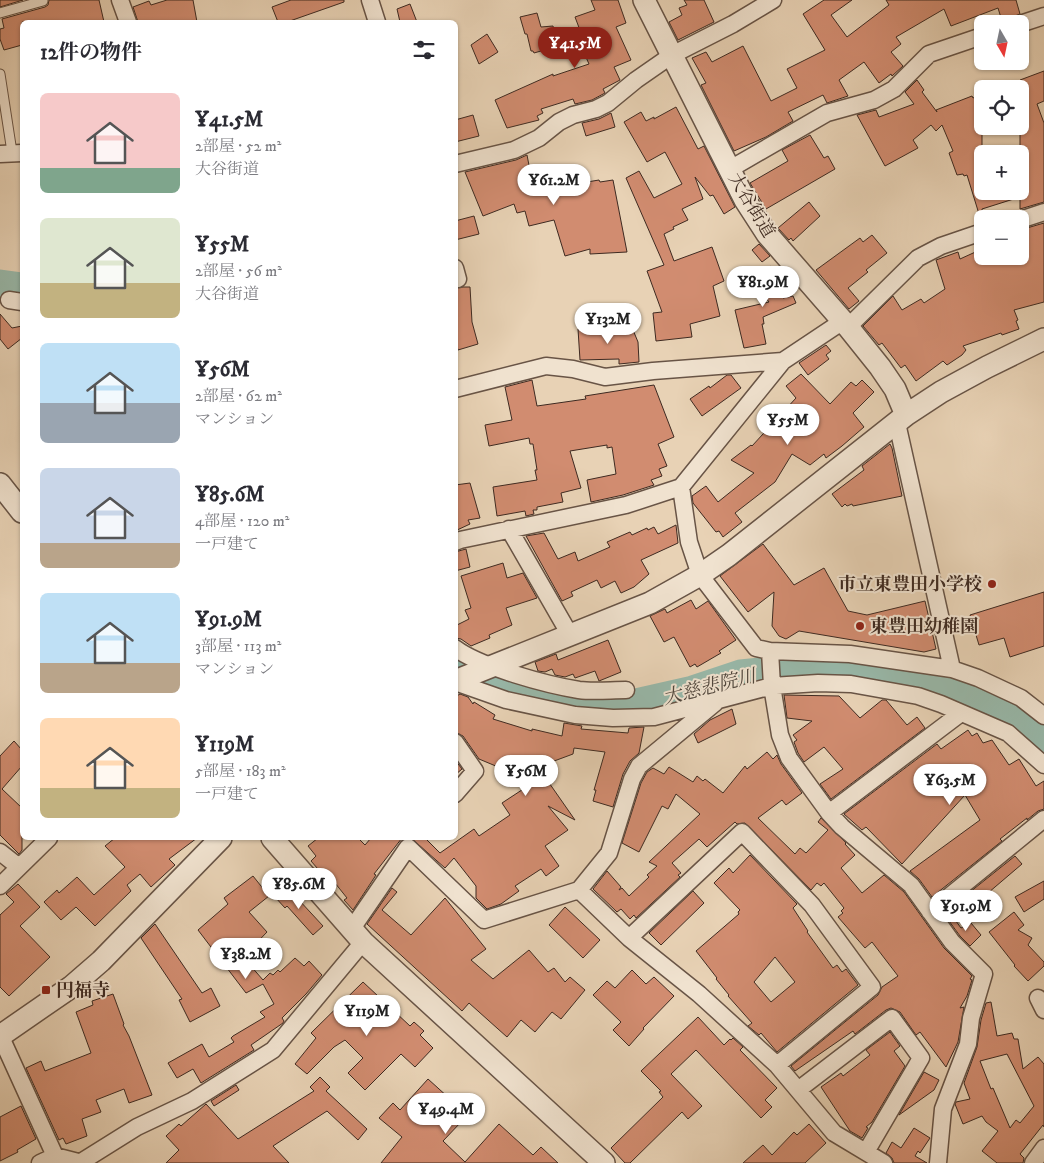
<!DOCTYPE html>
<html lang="ja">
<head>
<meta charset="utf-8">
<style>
  body { margin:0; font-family:"IM FELL DW Pica","Noto Serif JP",serif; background:#f2f2f3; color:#2b2b33; height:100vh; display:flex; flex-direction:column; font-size:19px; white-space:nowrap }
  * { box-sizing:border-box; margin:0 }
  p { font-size:16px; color:#7c7c81 }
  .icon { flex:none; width:28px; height:28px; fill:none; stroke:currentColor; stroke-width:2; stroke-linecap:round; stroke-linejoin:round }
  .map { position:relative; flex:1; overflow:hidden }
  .details { position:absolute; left:20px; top:20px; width:438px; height:820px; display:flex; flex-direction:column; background:#fff; border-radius:8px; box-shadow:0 1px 4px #0004 }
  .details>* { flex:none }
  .needle { width:32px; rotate:171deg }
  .controls { position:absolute; left:974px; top:15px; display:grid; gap:10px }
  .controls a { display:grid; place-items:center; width:55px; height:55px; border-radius:8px; background:#fff; box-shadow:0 1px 4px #0004; font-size:25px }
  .price { position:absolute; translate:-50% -42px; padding:0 11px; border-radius:18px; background:#fff; color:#222; font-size:16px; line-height:32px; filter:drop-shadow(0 1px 2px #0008) }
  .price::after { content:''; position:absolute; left:50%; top:30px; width:15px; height:11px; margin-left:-8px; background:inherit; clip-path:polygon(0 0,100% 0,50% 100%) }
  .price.on { background:#8f2418; color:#fff }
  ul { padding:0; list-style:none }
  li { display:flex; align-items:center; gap:15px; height:125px; padding:0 20px }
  li span { display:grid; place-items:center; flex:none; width:140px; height:100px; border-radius:8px; color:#555 }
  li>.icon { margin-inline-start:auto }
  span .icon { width:60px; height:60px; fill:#fffc; stroke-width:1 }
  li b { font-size:21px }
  h2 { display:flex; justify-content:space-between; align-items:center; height:60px; padding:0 20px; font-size:21px }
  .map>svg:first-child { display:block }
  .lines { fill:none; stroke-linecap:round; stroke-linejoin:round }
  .river { stroke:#98b8a9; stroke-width:31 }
  .building { fill:#d18c70; stroke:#3e2a21; fill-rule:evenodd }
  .service-casing { stroke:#685446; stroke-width:11 }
  .minor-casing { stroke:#685446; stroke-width:19 }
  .tertiary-casing { stroke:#685446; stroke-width:24 }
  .service { stroke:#f0e2cf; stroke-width:9 }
  .minor { stroke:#f0e2cf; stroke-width:16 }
  .tertiary { stroke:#f0e2cf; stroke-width:21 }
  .poi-dot { fill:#8f2418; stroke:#f0e2cf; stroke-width:2 }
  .labels { text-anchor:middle; stroke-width:4; stroke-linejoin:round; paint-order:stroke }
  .street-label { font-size:18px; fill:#3e2a21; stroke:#f0e2cf }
  .poi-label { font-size:18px; font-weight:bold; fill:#3e2a21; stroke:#f0e2cf; text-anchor:start }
  .water-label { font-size:19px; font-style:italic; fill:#50463c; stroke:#f0e2cf }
</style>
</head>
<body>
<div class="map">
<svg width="1044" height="1163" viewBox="0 0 1044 1163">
  <rect width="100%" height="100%" fill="#e8d2b5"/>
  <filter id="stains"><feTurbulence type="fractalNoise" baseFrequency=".004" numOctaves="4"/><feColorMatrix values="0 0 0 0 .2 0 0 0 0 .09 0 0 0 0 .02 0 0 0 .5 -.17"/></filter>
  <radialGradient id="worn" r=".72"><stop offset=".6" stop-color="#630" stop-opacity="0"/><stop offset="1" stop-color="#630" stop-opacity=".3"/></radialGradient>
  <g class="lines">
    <path class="river" d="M0 285 22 288
      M455 664 475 678 513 692 574 704 631 705 693 691 741 675 800 669 883 672 923 676 963 687 1036 730 1044 738"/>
  </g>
  <path class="building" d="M0 0H23L0 7Z
    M49 0H99L104 22H22V45L4 50 0 39V29L4 28 2 19 45 7 48 5Z
    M167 0H193L197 22H138L133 7 149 1 151 5Z
    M291 0H344V2L287 22H278L272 7Z
    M591 0H618L626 23 616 27 631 60 614 67 620 80 603 89 605 93 592 100 575 104 573 99 541 109 543 113 537 116 539 120 507 128 495 100 553 74V76L589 64 585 55 589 54 575 17 595 10Z
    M684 0H704L714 22 678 40 669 22 682 15 679 8 687 5Z
    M824 0H852L831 15 847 37 889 5 886 0H1016L1020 14 1002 21 998 8 951 26 944 9 896 37 901 44 891 52 903 66 892 76 891 74 879 83 864 62 839 80 848 96 827 103 823 95 788 112 793 121 766 137 734 151 701 85 706 83 692 58 706 52 712 62 743 46 771 101 797 88 787 69 825 50 803 14Z
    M410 4 417 22H400L397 9Z
    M537 13 541 27 553 26 558 46 534 53 533 51H531L527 34H525L520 17Z
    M487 34 498 52 479 64 471 45Z
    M1044 71V101L1037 104 1044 123V202L1020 209V197L982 209V214H979L967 175 964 176 963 174 957 175 949 153 953 151 942 125 936 131 931 125 913 140 918 148 885 166 857 115 876 110 879 117 914 104 905 92 917 80 924 90 922 92 937 112 936 110 972 96 973 98 979 95 982 104V191H1020V80Z
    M676 107 698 149 704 146 735 207 724 214 713 195 710 196 695 177 703 199 682 209 688 220 673 227 674 229 664 234 674 261 712 247 724 281 713 286 720 316 690 324 692 337 656 341 653 313 662 312 647 271 664 265 626 178 639 171 654 198 682 184 665 152 647 162 624 122 641 112 646 121 654 117V119Z
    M611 113 615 127 586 136 582 123 599 119Z
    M473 115 479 136 455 142V120Z
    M810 135 824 158 828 156 835 169 766 209 750 183 788 161 782 150Z
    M527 155 533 186 539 185 540 190 563 185V186L599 180 600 182 613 180 627 252 590 254V249L565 256 554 220 529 226 525 211 517 213 514 204 483 216 465 172 516 160Z
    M809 202 820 216 793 241 791 238 789 240 778 228Z
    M474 216 479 234 455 240V221Z
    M1044 223V302L1014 310 1018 320 1016 321 1019 329 1002 335 1001 333 963 346 966 350 962 355 947 365 943 361 916 381 905 365 901 368 882 343 879 345 863 326 893 296 902 310 921 299 924 303 945 289 936 260 958 252 960 259 982 249V256H1020V230Z
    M872 235 887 253 866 270 868 272 848 288 859 301 849 309 816 270 860 238 863 242Z
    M759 244 770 256 762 262 752 250Z
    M771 266 792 292 783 298 793 296 796 303 763 317 764 324H762L766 344 744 348 735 310 769 302 753 281Z
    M463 287H470L472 322 478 344 458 350 455 339V288Z
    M0 314 12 328 22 326V338L8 349 0 339Z
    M613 328 614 332 633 330 638 342 639 362 619 364V359L580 360 578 329Z
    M826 345 831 351 826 355 829 359 808 375 799 363Z
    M801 374 830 404 851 382 856 386 862 380 874 392 853 413 864 427 842 446 826 458 824 454 810 465 792 454 775 482 735 513 742 522 723 537 719 531 716 532 693 503 692 496 706 486 718 502 754 473 731 460 751 445 752 446 796 398 786 386Z
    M727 375H731L741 388 702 416 690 399 709 386 710 388Z
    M532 380 537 406 586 399 585 396 654 385 674 437 658 444 667 466 659 469 662 476 651 480 654 485 623 495 591 502 587 480 616 474 612 447 607 448V445L570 451 581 488 561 493 563 502 537 507V510H533L534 514 526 516 525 511 497 516 493 487 537 480 535 470H537L533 444H530L529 438 489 446 485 425 512 420 505 387Z
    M890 444 892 448 902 496 853 506 852 504 847 506 845 504 842 507 832 494 864 470 862 466Z
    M470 483 480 518 468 520 470 524 455 531V485Z
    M676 525 678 543 641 560 649 574 634 587 621 593 615 581 601 588 597 580 571 592 573 596 562 601 526 536 544 533 558 559 575 552 578 561 610 547 607 542 630 532 632 535 647 528 648 530 654 527 658 534Z
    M763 544 794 585 824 568 848 611 867 615 925 601 936 649 924 652 799 631 786 639 779 636 772 626 774 592 748 612 720 576Z
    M466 549 470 567 455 571V552Z
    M503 563 507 578 523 573 537 598 506 608 512 625 489 635 490 638 471 646 461 639 455 638V626L469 619 465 610 471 608 461 576Z
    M1044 592V646L1010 657 1004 638 979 645 970 615Z
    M691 600 696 609 708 601 736 640 719 651 721 653 697 667 695 664 690 667 674 637 664 642 650 616 665 609 667 613Z
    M608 640 621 672 599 681 595 671 575 678 573 674 565 677 555 675 552 669 545 672 538 671 535 662 556 654 558 660Z
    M460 694 468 697 473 704 474 702 495 715 493 719 532 731V729L562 736 564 723 582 726 581 729 628 733 629 728 644 727 639 753 630 761 623 774 613 807 593 801 596 790H594L605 752 574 748 573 754 538 767 575 820 548 806 568 830 545 846 559 866 546 876 541 869 515 886 519 891 501 904 487 909 476 898V886L454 858 445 868 411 838H425L440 853 474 829 479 836 510 815 502 803 534 782 479 759 463 736 455 732V697Z
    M784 695 839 696 860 718 882 700H886L907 725 917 717 925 728 831 799 820 784 843 769 824 747 804 762 798 753 794 742 797 740 793 735 812 721 787 718Z
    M732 709 736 724 698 743 694 734 710 720Z
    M968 730 972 736 977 733 983 743 992 740 1009 765 1019 759 1036 786 1044 781V809L1038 811 1027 820V818L1000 839 1002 841 932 897 919 879 910 871 980 820 965 795 902 864 866 827 862 830 844 814 937 744 941 749Z
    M14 741 22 750V766L2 789 22 808V850L19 854 0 835V756Z
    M767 752 773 759 777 755 781 764 802 793 786 805 782 800 758 818 795 854 800 848 806 853 828 830 818 822 821 818 846 843 845 844 855 855 841 868 862 893 884 875 904 892 944 948 972 976 970 979 972 980 967 996 960 1008 964 1007 958 1042 946 1067 920 1032 916 1035 900 1012 891 1008 886 1010 855 1034 853 1031 795 1071 791 1066 878 995 882 987 898 976 872 942 865 948 838 917 843 913 841 911 844 908 824 883 821 886 817 883 811 890 745 823 737 824 735 822 707 847 699 839 672 863 681 873 678 875 680 877 636 918 634 915 630 919 621 909 617 912 593 889 607 871 621 887 619 890 622 888 629 896 649 877 647 875 657 866 649 862 700 814 676 794 668 809 662 806 639 852 622 843 641 783 647 772 653 768 664 774 669 767 693 782 697 776 703 781 705 779 723 793 745 766 747 769Z
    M455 760 462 769 455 775Z
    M115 838H197L169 859 175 865 151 887 140 874 127 885 131 891 95 926 76 907 61 920 44 902 57 890 59 893 77 877 94 895 125 867 105 846Z
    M318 838H358L365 845 371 838H402L374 874 376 875 353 910 344 900 347 898 327 873 324 876 311 861 316 856 308 846Z
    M750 855 797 904 793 908 808 931 807 932 833 968 837 965 842 972 846 969 858 985 777 1052 761 1033 759 1035 748 1026 752 1023 728 996 729 995 716 979 717 978 696 951 739 914 738 912 740 910 714 883 729 868 733 873ZM775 957 795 982 771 1002 754 982Z
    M1015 856 1022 864 968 910 960 900Z
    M253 876 269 896 249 912 267 932 243 957 263 980 270 973 273 975 278 970 280 972 295 958 304 966 309 961 322 975 306 994 282 1018 284 1021 283 1023 251 1045 254 1050 201 1083 193 1069 177 1078 168 1063 202 1044 209 1057 234 1042 231 1038 233 1036 265 1017 260 1012 274 1004 263 984 246 993 198 930 228 904 224 898Z
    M1044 881V899L1024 912 1015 897Z
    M18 884 40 907 20 926 50 957 9 996 0 987V915L14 902 6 894Z
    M286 886 323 926 313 935 287 906 285 908 275 897Z
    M392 888 397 892 382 910 411 935 445 898 486 949 471 960 493 979 529 950 548 972 554 968 565 982 570 977 585 990 561 1019 552 1012 535 1032 521 1020 507 1037 469 1003 462 1011 367 924Z
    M693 891 704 903 661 945 649 933Z
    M565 907 600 940 583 958 549 925Z
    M1014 912 1024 925 1018 930 1032 938 1028 945 1044 962V966L1028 981 1014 966 1015 965 989 932Z
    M953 917 961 928 971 923 981 935 970 946 960 936 949 921Z
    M155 924 202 993 211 988 220 1006 190 1022 179 1000 182 999 141 938Z
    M632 970 646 984 654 977 674 996 643 1028 644 1029 629 1046 613 1030 621 1022 593 995 607 981 615 988Z
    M363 982 410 1026 414 1022 424 1031 420 1035 433 1048 415 1067 401 1054 365 1090 348 1073 363 1058 345 1040 334 1047 307 1074 295 1064 316 1038 311 1033Z
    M113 994 124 1024 123 1025 129 1036 152 1095 129 1103 124 1089 96 1100 101 1112 82 1119 87 1136 66 1144 63 1138 59 1140 26 1068 41 1061 45 1071 91 1053 76 1012 93 1005 92 1001Z
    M991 1002 997 1036 1012 1033 1014 1039H1018L1023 1069 1038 1057 1044 1064V1127L1043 1125 1020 1154 1024 1158 1023 1163H997L982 1151 998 1131 986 1122 982 1116 963 1124 955 1104 956 1102 970 1099 964 1083 977 1047 981 1020 986 1003ZM1007 1054 1034 1106 1020 1123 1016 1120 1010 1128 993 1088 991 1089 980 1061Z
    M698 1017 724 1045 730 1039 731 1040 733 1038 743 1047 740 1050 777 1088 765 1100 772 1107 761 1118 696 1050 671 1074 702 1106 688 1119 682 1112 630 1163H625L611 1148 663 1097 659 1092 661 1091 641 1071Z
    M890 1032 900 1046 894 1051 905 1066 872 1122 866 1127 868 1128 862 1138 850 1131 821 1087 841 1073 843 1076 870 1055 866 1050Z
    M924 1072 939 1080 934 1090 899 1115Z
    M320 1077 330 1087 326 1091 367 1129 358 1140 327 1111 273 1146 289 1163H166L179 1150 166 1136 179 1124 181 1126 206 1104 238 1139 314 1091 310 1087Z
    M428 1079 449 1098 443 1103 462 1121 443 1141 465 1162 499 1124 533 1155 541 1147 558 1163H381L402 1137 379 1118 393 1103 400 1110Z
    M236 1085 239 1090 214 1106 211 1101Z
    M21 1106 36 1139 17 1150 18 1152 0 1161V1117Z
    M809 1124 826 1143 805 1163H743L763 1145 772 1155 794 1132 797 1135Z
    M914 1128 930 1138 920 1153 918 1151 915 1156 927 1163H894L892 1158 886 1153 892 1142 901 1148Z"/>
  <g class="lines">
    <defs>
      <path id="service" d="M0 13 43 1
        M0 74 12 152"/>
      <path id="minor" d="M120 0 128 22
        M370 0 377 22
        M1020 24 1044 16
        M0 154 22 153
        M455 164 514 150 539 138 559 122 573 115 596 109 608 103 636 80 672 55 733 24 773 0
        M730 169 827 113 874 100 894 89 929 54 982 36
        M1020 220 1044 212
        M455 268 458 279
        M9 300 22 302
        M848 327 918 258 941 246 982 232
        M455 389 546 366 573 369 605 377 653 371 783 361
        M897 423 952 669
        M681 487 689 542 700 575 756 648 770 651 850 654 952 669 978 678 1021 698 1044 716
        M509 529 570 635
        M455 542 460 540 626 505 681 487 783 361 843 321
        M455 648C480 667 548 685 579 690 594 692 611 690 626 690
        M770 651 772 686 780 735 789 758 829 813 842 827 911 885 952 942 984 974 971 1018 968 1044 943 1109 938 1163
        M455 682 506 700 575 715 613 718 654 717 772 686 818 683 851 684 918 696 941 704 1008 733 1044 765
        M455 742 475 771 455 794
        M829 813 961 713
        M0 852 19 867
        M0 886 49 838
        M579 890 629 938 699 994 777 1065 834 1133 884 1163
        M930 912 1044 819
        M351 930 408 847 484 920 579 890 609 853 632 779 639 766 715 703
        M629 938 742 832 812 905 872 987 777 1065
        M1038 998 1044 1010
        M0 1035 55 1156
        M798 1090 892 1018 921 1058 866 1152
        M81 1162 137 1127 192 1101 273 1050 363 942
        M40 1163 55 1156 82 1163
        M1033 1163 1044 1148"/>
      <path id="tertiary" d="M644 0 745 200 767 234 848 327 880 367 895 389 906 415
        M0 484 22 512
        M455 681 650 603 700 575 729 555 906 415 941 392 987 367 1044 339
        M272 838 363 942 604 1163
        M0 1036 71 987 101 961 221 838"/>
    </defs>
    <use href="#service" class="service-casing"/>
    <use href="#minor" class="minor-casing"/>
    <use href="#tertiary" class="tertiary-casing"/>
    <use href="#service" class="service"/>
    <use href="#minor" class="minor"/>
    <use href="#tertiary" class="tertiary"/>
  </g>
  <g class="poi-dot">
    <circle cx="992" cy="584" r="5"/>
    <circle cx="860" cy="626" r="5"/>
    <rect x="41" y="985" width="10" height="10" rx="2.5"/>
  </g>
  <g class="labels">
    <g class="street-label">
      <text transform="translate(752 205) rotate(59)" y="6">大谷街道</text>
    </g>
    <g class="poi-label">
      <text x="982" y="590" text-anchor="end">市立東豊田小学校</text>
      <text x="870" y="632">東豊田幼稚園</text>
      <text x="56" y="996">円福寺</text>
    </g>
    <g class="water-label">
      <text transform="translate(709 686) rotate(-14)" y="7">大慈悲院川</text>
    </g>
  </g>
  <rect width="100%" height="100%" filter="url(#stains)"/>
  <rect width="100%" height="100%" fill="url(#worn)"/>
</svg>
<div class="controls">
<a><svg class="needle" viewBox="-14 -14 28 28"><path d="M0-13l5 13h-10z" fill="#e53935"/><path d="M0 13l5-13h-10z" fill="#7c7c81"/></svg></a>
<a><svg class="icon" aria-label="locate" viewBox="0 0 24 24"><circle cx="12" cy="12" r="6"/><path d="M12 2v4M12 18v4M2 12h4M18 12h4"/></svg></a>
<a>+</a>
<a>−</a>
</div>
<b class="price on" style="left:575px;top:69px">¥41.5M</b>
<b class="price" style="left:554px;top:206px">¥61.2M</b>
<b class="price" style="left:763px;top:308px">¥81.9M</b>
<b class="price" style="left:608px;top:345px">¥132M</b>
<b class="price" style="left:788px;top:446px">¥55M</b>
<b class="price" style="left:526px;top:797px">¥56M</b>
<b class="price" style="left:950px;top:806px">¥63.5M</b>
<b class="price" style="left:299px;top:910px">¥85.6M</b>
<b class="price" style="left:966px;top:932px">¥91.9M</b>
<b class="price" style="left:246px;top:980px">¥38.2M</b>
<b class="price" style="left:367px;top:1037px">¥119M</b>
<b class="price" style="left:446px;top:1135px">¥49.4M</b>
<section class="details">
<h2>12件の物件<svg class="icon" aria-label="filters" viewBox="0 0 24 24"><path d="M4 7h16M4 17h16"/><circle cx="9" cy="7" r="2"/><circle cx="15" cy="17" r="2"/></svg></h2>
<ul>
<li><span style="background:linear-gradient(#f6c9c9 75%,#7fa58c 0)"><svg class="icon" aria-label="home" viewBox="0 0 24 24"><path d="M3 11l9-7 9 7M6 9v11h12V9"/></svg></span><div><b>¥41.5M</b><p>2部屋 · 52 m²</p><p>大谷街道</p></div></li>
<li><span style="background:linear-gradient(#dfe7d0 65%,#c2b280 0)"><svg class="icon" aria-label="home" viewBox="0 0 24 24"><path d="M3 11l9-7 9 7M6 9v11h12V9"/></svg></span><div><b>¥55M</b><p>2部屋 · 56 m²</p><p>大谷街道</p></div></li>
<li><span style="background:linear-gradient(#bfe0f5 60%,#9aa5b1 0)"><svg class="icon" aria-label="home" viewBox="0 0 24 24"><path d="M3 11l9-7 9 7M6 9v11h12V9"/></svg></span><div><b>¥56M</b><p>2部屋 · 62 m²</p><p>マンション</p></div></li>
<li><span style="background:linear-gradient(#c9d6e8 75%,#b9a48a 0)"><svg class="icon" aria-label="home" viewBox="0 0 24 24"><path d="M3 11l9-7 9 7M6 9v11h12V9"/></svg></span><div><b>¥85.6M</b><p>4部屋 · 120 m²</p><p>一戸建て</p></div></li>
<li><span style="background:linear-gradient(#bfe0f5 70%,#b9a48a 0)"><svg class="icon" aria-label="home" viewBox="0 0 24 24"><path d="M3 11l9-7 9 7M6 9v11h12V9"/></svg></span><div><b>¥91.9M</b><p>3部屋 · 113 m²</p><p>マンション</p></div></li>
<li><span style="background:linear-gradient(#ffd9b3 70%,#c2b280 0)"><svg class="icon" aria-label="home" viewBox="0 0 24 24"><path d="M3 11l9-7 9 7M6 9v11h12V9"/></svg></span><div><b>¥119M</b><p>5部屋 · 183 m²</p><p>一戸建て</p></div></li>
</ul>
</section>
</div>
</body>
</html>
